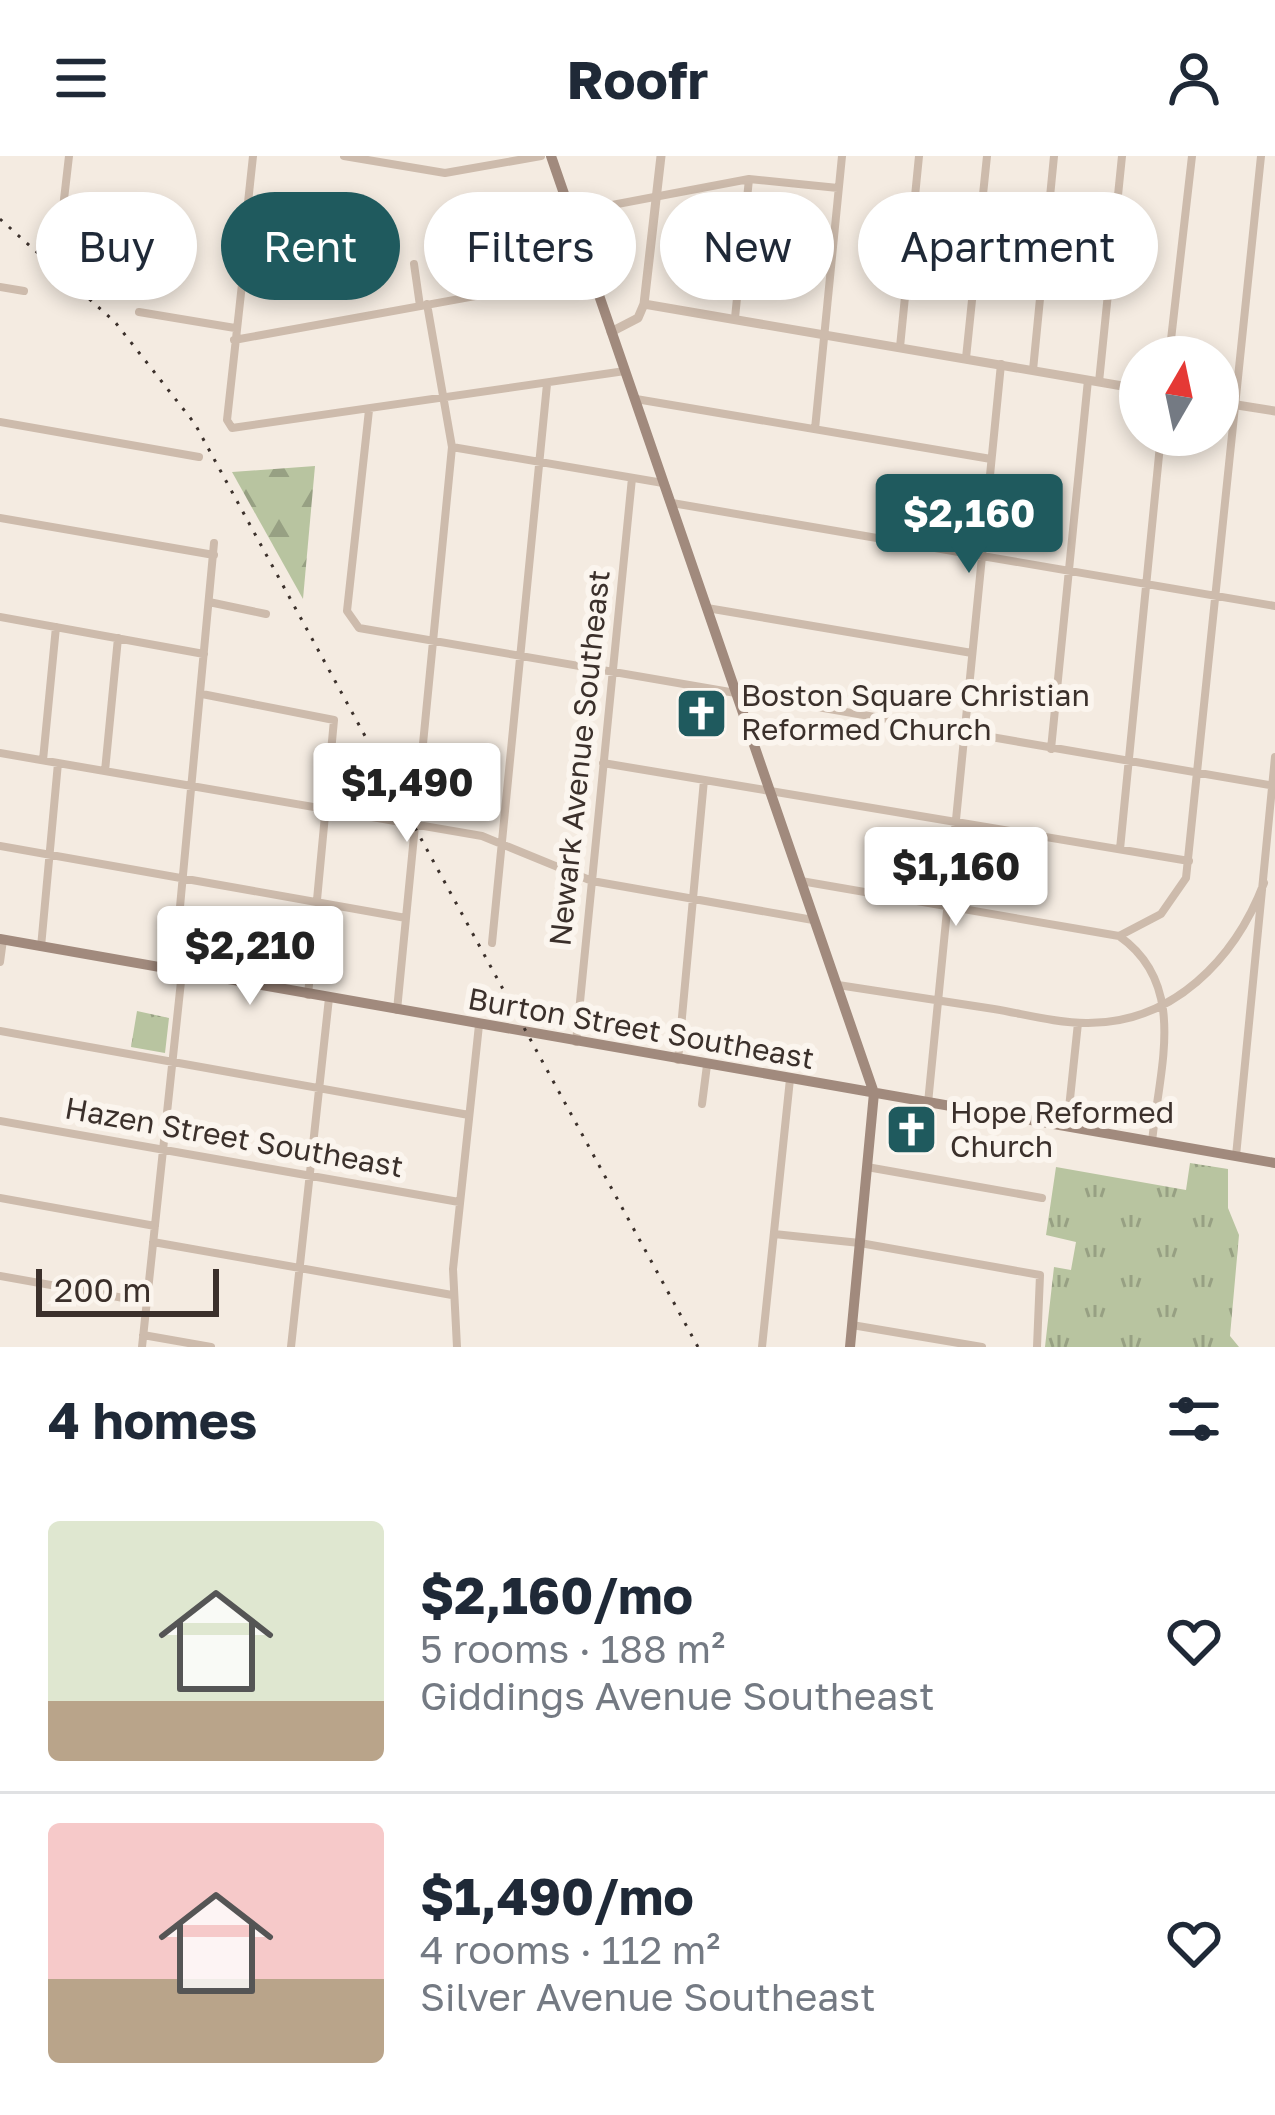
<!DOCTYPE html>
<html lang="en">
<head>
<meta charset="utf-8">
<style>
  body { margin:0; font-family:"Golos Text",sans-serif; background:#f2f2f3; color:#1f2937; height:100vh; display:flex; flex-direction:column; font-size:45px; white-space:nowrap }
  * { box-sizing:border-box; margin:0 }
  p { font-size:39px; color:#747a83 }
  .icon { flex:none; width:66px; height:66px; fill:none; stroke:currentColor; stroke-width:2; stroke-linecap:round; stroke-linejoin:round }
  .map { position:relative; height:1191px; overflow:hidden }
  .drawer { display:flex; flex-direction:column; background:#fff; flex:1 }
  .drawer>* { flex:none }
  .top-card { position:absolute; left:36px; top:36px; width:1203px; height:108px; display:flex; gap:24px }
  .needle { width:78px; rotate:9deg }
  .buttons { position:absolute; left:1119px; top:180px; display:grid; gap:24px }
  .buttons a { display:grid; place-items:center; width:120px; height:120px; border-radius:50%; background:#fff; box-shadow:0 6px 18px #0003; font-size:60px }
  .scale { position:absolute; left:36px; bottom:30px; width:183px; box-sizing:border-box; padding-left:12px; border:6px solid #3b302b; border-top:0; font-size:33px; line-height:42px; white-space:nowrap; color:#3b302b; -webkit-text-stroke:9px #fbf5ee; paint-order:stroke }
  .price { position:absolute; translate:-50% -102px; padding:0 27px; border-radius:12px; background:#fff; color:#222; font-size:39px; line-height:78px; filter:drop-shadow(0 3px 6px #0008) }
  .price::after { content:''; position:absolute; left:50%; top:72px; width:36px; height:27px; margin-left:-18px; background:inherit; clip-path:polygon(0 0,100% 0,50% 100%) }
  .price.current { background:#1f5a5e; color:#fff }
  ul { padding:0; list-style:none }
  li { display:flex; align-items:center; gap:36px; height:300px; padding:0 48px }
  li+li { border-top:3px solid #e0e1e3 }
  li span { display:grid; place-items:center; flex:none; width:336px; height:240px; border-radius:12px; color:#555 }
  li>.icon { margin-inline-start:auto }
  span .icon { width:144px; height:144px; fill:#fffc; stroke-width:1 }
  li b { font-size:51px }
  h2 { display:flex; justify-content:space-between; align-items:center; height:144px; padding:0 48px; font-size:51px }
  .chip { padding:0 42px; border-radius:54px; background:#fff; box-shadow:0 6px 18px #0003; font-size:42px; line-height:108px }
  .chip.current { background:#1f5a5e; color:#fff }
  header { display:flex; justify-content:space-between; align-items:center; height:156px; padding:0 48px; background:#fff; font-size:54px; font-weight:700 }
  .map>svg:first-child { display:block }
  .forest { fill:url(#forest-firs) }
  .park { fill:url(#park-tufts) }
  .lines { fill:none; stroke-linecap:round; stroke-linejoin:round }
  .minor { stroke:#cdbbac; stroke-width:8 }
  .tertiary { stroke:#cdbbac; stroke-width:9 }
  .secondary { stroke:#a18a7d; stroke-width:10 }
  .rail { stroke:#3b302b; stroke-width:3; stroke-dasharray:3 9; stroke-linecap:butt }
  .labels { text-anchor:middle; stroke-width:12; stroke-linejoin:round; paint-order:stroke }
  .poi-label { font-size:30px; fill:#3b302b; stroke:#fbf5ee; text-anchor:start }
  .street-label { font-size:30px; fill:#3b302b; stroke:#fbf5ee }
</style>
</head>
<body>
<header><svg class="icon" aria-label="menu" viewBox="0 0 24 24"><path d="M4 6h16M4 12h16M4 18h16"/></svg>Roofr<svg class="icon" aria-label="person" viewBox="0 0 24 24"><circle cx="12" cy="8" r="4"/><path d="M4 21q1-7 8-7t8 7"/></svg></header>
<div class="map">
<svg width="1275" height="1191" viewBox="0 0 1275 1191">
  <defs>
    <pattern id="forest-firs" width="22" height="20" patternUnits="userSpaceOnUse" patternTransform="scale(3)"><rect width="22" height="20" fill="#b8c4a0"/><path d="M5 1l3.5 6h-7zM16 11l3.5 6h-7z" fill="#97a083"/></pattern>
    <pattern id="park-tufts" width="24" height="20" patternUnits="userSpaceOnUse" patternTransform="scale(3)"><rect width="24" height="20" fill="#b8c4a0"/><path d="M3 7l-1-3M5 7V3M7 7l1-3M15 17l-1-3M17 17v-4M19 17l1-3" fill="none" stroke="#97a083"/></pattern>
  </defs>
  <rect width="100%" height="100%" fill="#f4ebe1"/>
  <path class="forest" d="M315 310 303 443 232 316Z"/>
  <path class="park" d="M137 855 169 862 165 897 131 891Z
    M1190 1007 1228 1013V1052L1239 1079 1230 1180 1239 1191H1045L1054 1111 1071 1114 1076 1086 1046 1079 1056 1011 1186 1034Z"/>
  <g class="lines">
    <path class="minor" d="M344 0 445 17 541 0
      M63 52 69 0
      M247 56 253 0
      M570 57 749 23 838 32
      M246 92 227 264 232 272 625 215
      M414 108 420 150
      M0 131 24 135
      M139 156 235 172
      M735 162 749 23
      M234 184 591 119
      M900 191 919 0
      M1169 201 1192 0
      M966 202 987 0
      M1033 214 1054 0
      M1099 226 1122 0
      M636 243 991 303
      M369 254 347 455 359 472 1275 630
      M0 266 199 301
      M815 273 842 0
      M452 291 663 327
      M672 347 1275 450
      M0 362 214 399
      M209 446 266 458
      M707 452 972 497
      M0 461 204 498
      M202 538 334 564 308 839
      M1051 593 1088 224
      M0 597 482 680 592 725 813 764
      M43 604 56 471
      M603 607 1189 705
      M105 615 118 482
      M0 690 406 762
      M1120 693 1161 279
      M801 725 1119 780C1189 829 1159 913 1152 986
      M1119 780 1161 758 1186 722 1261 0
      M492 787 547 228
      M41 791 58 607
      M0 806 3 784
      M174 815 214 387
      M838 829C890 837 942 845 994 853 1024 858 1056 867 1086 867 1173 868 1235 803 1264 727
      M397 854 452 291 427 148
      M0 875 469 959
      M576 886 632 322
      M678 904 704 624
      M928 947 1001 208
      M702 948 707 909
      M0 965 459 1046
      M1067 971 1078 867
      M1236 1000 1275 601
      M867 1011 1042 1042
      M0 1042 155 1070
      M774 1078 860 1087 1040 1119 1037 1191
      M153 1086 452 1139
      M0 1120 146 1146
      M852 1169 982 1191
      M143 1179 211 1191
      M142 1191 182 816
      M291 1191 329 842
      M457 1191 453 1113 479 869
      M762 1191 790 923"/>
    <path class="tertiary" d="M644 148 1140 233
      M611 176 638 162 644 148 661 0
      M1218 246 1275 255"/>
    <path class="secondary" d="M551 0 874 937 850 1191
      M0 783 1275 1007"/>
    <path class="rail" d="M0 63 115 166 195 268 698 1191"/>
  </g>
  <defs>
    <symbol id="church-square" viewBox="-11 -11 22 22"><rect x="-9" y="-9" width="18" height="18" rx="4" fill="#1f5a5e" stroke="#fbf5ee"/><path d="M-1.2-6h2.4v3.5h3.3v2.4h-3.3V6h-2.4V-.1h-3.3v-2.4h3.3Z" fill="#fff"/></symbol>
  </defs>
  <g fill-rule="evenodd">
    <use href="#church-square" x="672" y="528" width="59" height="59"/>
    <use href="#church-square" x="882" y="944" width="59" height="59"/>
  </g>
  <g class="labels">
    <g class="poi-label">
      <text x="741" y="550">Boston Square Christian<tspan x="741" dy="34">Reformed Church</tspan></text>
      <text x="950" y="967">Hope Reformed<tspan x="950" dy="34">Church</tspan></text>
    </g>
    <g class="street-label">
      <text transform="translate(580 602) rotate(-84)" y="10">Newark Avenue Southeast</text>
      <text transform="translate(641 873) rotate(10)" y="10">Burton Street Southeast</text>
      <text transform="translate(234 982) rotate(10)" y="10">Hazen Street Southeast</text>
    </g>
  </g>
</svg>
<div class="buttons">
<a><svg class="needle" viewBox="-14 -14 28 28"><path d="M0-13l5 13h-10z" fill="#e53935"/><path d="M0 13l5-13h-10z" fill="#747a83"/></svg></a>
</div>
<div class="scale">200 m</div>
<b class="price current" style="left:969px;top:420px">$2,160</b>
<b class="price" style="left:407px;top:689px">$1,490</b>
<b class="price" style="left:956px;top:773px">$1,160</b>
<b class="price" style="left:250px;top:852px">$2,210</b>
<div class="top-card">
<a class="chip">Buy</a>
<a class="chip current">Rent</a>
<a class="chip">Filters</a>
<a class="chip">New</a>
<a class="chip">Apartment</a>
</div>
</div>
<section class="drawer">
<h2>4 homes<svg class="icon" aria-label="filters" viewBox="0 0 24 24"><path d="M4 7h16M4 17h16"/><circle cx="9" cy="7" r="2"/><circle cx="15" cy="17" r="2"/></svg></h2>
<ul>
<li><span style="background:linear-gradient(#dfe7d0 75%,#b9a48a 0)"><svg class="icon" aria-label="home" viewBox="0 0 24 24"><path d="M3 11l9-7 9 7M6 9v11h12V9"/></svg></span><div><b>$2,160/mo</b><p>5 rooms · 188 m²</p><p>Giddings Avenue Southeast</p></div><svg class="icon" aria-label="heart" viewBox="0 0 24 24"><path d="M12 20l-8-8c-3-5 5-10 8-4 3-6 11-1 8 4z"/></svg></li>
<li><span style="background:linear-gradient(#f6c9c9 65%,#b9a48a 0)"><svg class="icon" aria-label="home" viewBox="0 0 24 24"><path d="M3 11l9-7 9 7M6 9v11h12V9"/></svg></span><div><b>$1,490/mo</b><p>4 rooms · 112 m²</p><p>Silver Avenue Southeast</p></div><svg class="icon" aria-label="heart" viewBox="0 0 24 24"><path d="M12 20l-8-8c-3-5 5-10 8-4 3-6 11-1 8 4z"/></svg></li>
</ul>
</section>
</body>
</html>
